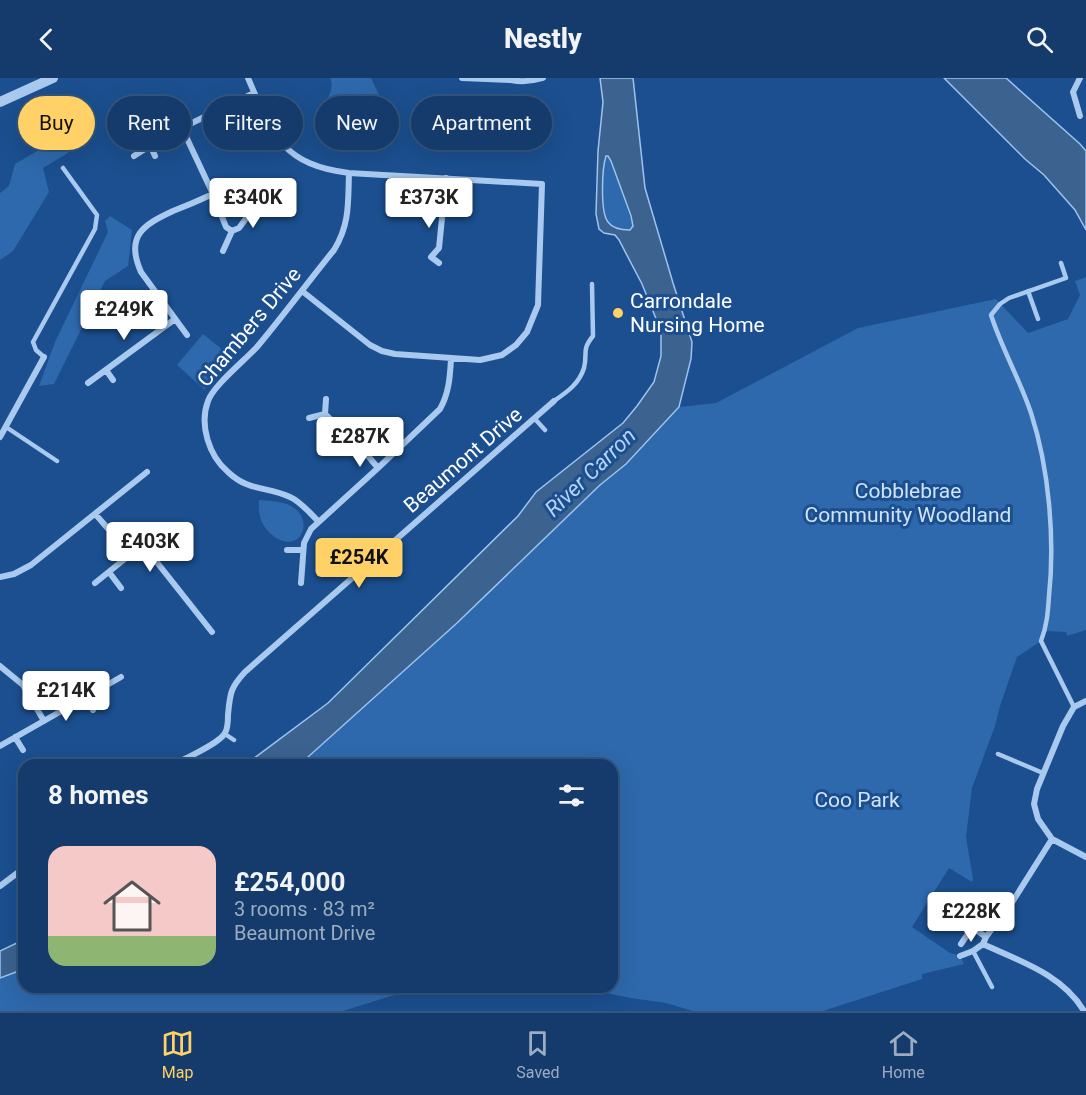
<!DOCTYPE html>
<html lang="en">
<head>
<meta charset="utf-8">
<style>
  body { margin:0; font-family:Roboto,sans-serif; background:#1d4271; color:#f1f3f6; height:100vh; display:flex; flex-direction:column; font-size:22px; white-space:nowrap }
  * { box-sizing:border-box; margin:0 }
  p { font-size:20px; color:#9dadc1 }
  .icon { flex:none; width:33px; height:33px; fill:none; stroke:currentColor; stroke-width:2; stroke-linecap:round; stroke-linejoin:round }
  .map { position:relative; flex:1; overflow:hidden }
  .details { position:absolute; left:18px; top:681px; width:600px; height:234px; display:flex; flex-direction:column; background:#143b6b; border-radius:18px; box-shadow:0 6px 24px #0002,0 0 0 2px #33557e }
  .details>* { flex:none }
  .guide { position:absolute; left:18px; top:18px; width:600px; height:54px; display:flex; gap:12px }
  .price { position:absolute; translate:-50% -51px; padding:0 14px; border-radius:6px; background:#fff; color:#222; font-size:20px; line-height:39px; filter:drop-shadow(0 2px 3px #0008) }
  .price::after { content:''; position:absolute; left:50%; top:36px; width:18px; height:14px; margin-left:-9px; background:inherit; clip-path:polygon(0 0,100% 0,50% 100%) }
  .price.selected { background:#ffd166; color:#111 }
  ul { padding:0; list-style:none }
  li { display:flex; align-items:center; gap:18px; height:150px; padding:0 30px }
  li span { display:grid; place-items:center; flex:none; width:168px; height:120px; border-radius:18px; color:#555 }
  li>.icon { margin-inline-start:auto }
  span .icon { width:72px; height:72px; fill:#fffc; stroke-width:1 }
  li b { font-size:26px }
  h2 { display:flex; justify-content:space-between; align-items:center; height:72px; padding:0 30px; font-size:26px }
  .pill { padding:0 21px; border-radius:27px; background:#143b6b; box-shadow:0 6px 24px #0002,0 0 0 2px #33557e; font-size:21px; line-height:54px }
  .pill.selected { background:#ffd166; color:#111 }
  header { display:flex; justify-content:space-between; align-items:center; height:78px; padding:0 30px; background:#143b6b; font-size:27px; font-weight:800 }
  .tab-bar { display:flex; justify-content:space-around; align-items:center; height:84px; border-top:2px solid #33557e; background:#143b6b; font-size:16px; color:#9dadc1 }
  .tab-bar a { display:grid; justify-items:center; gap:3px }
  .tab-bar .selected { color:#ffd166 }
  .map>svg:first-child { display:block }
  .green { fill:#2e69ad }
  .water { fill:#3c6290; stroke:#9cc4f0; stroke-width:1.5; fill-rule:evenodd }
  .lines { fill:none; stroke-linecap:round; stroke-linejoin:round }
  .service { stroke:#a9c9ee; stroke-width:4.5 }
  .minor { stroke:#a9c9ee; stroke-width:6 }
  .tertiary { stroke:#a9c9ee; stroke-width:10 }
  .poi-dot { fill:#ffd166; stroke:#1b4f8f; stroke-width:2 }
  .labels { text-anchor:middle; stroke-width:6; stroke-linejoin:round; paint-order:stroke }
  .poi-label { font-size:21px; fill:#fff; stroke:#1b4f8f; text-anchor:start }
  .street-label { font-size:21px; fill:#fff; stroke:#1b4f8f }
  .park-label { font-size:21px; fill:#cfe3fa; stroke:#1b4f8f }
  .water-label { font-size:22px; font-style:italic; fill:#b5d3f5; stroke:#1b4f8f }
</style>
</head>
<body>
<header><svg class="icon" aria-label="back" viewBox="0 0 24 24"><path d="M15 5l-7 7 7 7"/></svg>Nestly<svg class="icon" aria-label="search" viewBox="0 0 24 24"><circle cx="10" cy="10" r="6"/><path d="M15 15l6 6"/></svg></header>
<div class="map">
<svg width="1086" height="933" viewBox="0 0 1086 933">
  <rect width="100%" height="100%" fill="#1b4f8f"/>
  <path class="green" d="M330 0H371L379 17 334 36 323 31C327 21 335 10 330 0Z
    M61 59 67 66 68 75 43 90 49 114 13 173 0 182V115L9 108 15 86Z
    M606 78H608L611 83 633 148 630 152C620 152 615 149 607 143 602 122 601 100 606 78Z
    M110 138 132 152 128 188 105 203 54 306 39 308 55 264 108 154 105 143Z
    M1086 199V552L1067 558 1066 554 1045 553 1041 563 1017 579 1000 628 995 648 972 710 966 759 973 801 972 804 949 790 912 849 950 875 960 878 964 886 922 896V901L823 933H693L666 925 631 920 577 909H612V687H296L308 679 457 545 600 407 626 386 679 329 716 325 858 250 996 221 1028 255 1068 241 1080 217 1075 203Z
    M203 256 235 282C227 289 234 284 225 287 215 290 207 302 205 312L177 287Z
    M259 422C270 423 281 423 291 428 317 442 299 480 271 456 260 446 258 435 259 422Z
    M24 888V909H420L343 933H0V900L16 894Z"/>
  <path class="water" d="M600 0H633L645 110 673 205 692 264 691 281 679 329 626 386 600 407 457 545 308 679 296 687H245L328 625 518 438 536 414 623 345 637 328 654 304 661 278V253L642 206 619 162 615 157 604 155 599 151 596 136 598 73 603 24ZM606 78H608L611 83 631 138 633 148 630 152C622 152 613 151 608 144 600 134 602 90 606 78Z
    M944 0H1006L1080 66 1086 73V152L1075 132 1044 97 1025 81Z
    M24 857V888L16 894 0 900V873L17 865Z"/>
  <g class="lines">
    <path class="service" d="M1061 185 1066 200 1009 220 1000 226 991 237C1002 271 1020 302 1031 335 1049 390 1055 461 1049 518 1048 533 1047 548 1041 563L1074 629
      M1028 213 1038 241
      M44 279 36 272 33 264 95 151 97 137 63 90
      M554 323C567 314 579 306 584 290 588 274 581 273 593 258L592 206
      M535 341 545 352
      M6 349 57 383
      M225 656 234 662
      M998 676 1043 695
      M973 873 992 909"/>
    <path class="minor" d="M248 0C272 56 282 87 349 95L542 106 538 227 527 254 516 267 502 277 480 282 395 276 382 273 370 267 302 213
      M462 0 511 2C521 4 533 3 543 0
      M1080 38 1073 14 1080 0
      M182 50 213 116 226 149 232 153 223 173
      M150 67 155 78
      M134 78 165 58 254 15
      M232 153 239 150 256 127
      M439 185 431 179 439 170 446 100
      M187 257 141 194C125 158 143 147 173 133 186 128 200 122 213 116
      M106 292 113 302
      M88 305 175 241
      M325 336 364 373 378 390
      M309 340 325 336 326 321
      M0 359 44 279
      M95 436C101 442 106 449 112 455 123 463 137 465 148 473L212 554
      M318 443C310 435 301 424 290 419 267 408 249 414 228 394 209 378 199 347 208 323 213 308 244 283 257 269 283 238 308 204 334 172 350 146 348 124 349 95
      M287 472H303
      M109 494 121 510
      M0 499 14 496 31 487 147 394
      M95 505 126 480 134 465
      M301 505 304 465 311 451 378 390 440 331C449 315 450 299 451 281
      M0 588 23 607 44 643
      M86 619 93 632
      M1086 623 1074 629 1063 648 1037 711 1034 726 1038 741 1052 761 1086 779
      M15 659 23 672
      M0 668 121 599
      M173 687C184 681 219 666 225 655 228 650 228 643 228 637 230 616 230 610 245 594L554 323
      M1052 761 1013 823 986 859 983 866C1019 883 1062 896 1084 933
      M0 808 24 790
      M972 849 986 859
      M961 866 984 832
      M960 878 973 873 983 866"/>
    <path class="tertiary" d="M0 24 53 0"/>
  </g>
  <circle class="poi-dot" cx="618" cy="235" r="6"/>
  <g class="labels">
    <g class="poi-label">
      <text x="630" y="230">Carrondale<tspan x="630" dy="24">Nursing Home</tspan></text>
    </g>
    <g class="street-label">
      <text transform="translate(249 249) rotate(-50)" y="7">Chambers Drive</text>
      <text transform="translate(463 382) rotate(-41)" y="7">Beaumont Drive</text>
    </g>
    <g class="park-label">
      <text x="908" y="420">Cobblebrae<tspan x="908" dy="24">Community Woodland</tspan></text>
      <text x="857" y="729">Coo Park</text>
    </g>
    <g class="water-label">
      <text transform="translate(590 394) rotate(-44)" y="8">River Carron</text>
    </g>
  </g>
</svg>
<b class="price" style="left:253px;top:151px">£340K</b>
<b class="price" style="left:429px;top:151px">£373K</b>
<b class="price" style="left:124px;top:263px">£249K</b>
<b class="price" style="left:360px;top:390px">£287K</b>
<b class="price" style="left:150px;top:495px">£403K</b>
<b class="price selected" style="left:359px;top:511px">£254K</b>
<b class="price" style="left:66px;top:644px">£214K</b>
<b class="price" style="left:971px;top:865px">£228K</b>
<div class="guide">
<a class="pill selected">Buy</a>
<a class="pill">Rent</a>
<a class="pill">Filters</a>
<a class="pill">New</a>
<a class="pill">Apartment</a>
</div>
<section class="details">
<h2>8 homes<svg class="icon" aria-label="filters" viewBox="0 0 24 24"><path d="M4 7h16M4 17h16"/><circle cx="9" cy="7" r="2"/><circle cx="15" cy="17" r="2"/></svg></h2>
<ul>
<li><span style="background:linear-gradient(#f6c9c9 75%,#8fb573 0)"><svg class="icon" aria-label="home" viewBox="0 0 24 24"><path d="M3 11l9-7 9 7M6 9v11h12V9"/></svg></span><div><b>£254,000</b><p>3 rooms · 83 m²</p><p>Beaumont Drive</p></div></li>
</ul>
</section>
</div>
<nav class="tab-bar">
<a class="selected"><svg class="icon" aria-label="map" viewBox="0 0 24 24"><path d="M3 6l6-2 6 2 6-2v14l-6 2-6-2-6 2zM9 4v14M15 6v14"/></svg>Map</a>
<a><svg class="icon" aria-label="saved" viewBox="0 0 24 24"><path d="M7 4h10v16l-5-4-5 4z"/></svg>Saved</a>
<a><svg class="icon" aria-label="home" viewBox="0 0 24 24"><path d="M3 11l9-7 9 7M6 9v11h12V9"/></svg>Home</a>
</nav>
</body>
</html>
